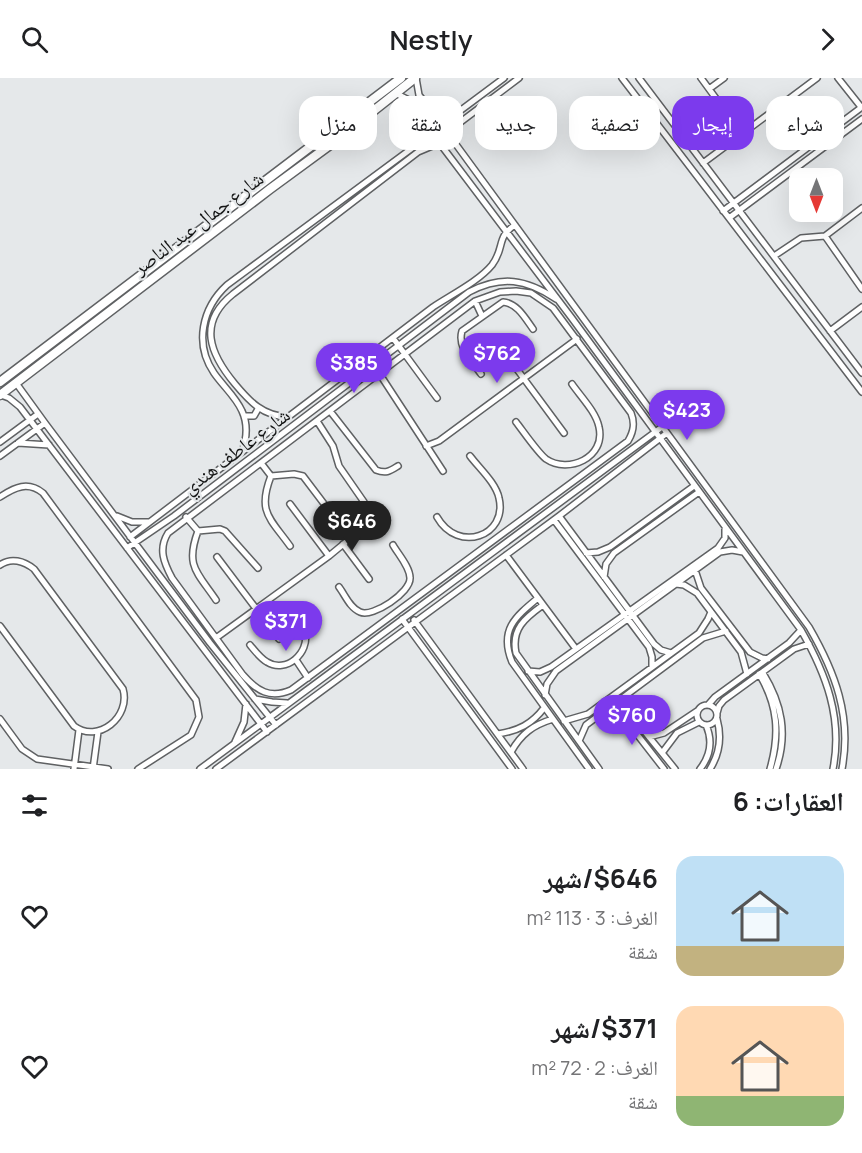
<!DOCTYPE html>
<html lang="ar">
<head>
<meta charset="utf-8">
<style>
  body { margin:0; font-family:Manrope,"Noto Naskh Arabic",sans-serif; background:#f6f6f6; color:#202124; direction:rtl; height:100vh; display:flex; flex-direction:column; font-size:22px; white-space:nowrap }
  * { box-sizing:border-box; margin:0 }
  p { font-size:20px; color:#757577 }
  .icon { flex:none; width:33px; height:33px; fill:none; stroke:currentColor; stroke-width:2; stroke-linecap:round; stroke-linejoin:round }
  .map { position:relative; height:691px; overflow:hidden; direction:ltr }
  .drawer { display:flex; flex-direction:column; background:#fff; flex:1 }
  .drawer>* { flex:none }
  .top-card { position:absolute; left:18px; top:18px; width:826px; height:54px; direction:rtl; display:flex; gap:12px }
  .needle { width:39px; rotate:180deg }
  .fabs { position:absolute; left:789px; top:90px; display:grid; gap:12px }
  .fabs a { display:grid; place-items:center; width:54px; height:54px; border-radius:12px; background:#fff; box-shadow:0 6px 24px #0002; font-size:30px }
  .price { position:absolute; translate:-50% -51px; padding:0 14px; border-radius:21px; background:#7c3aed; color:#fff; font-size:20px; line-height:39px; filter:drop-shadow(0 2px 3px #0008) }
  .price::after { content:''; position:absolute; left:50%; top:36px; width:18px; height:14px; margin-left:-9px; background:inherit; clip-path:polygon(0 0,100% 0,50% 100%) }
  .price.on { background:#222; color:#fff }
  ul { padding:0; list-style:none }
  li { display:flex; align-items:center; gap:18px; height:150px; padding:0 18px }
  li span { display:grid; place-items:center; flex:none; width:168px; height:120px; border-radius:18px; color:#555 }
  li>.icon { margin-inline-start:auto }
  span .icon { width:72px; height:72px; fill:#fffc; stroke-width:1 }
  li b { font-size:26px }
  h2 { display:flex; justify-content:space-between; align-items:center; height:72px; padding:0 18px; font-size:26px }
  .tag { padding:0 21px; border-radius:18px; background:#fff; box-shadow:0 6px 24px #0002; font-size:21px; line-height:54px }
  .tag.on { background:#7c3aed; color:#fff }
  header { display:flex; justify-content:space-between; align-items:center; height:78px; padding:0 18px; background:#fff; font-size:27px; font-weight:600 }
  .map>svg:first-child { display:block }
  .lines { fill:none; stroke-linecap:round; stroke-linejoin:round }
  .minor-casing { stroke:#5f6163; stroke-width:8 }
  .secondary-casing { stroke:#5f6163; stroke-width:11 }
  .minor { stroke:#fff; stroke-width:5 }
  .secondary { stroke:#fff; stroke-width:8 }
  .labels { text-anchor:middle; stroke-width:4.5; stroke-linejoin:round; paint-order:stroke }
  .street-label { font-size:20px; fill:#151616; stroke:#e5e8ea }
</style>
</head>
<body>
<header><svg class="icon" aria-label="forward" viewBox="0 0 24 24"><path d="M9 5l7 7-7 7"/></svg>Nestly<svg class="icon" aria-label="search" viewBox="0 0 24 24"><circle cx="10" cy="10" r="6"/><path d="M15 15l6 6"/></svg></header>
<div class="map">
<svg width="862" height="691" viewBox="0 0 862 691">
  <rect width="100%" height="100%" fill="#e5e8ea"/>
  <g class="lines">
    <defs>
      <path id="minor" d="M416 0 419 17 437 39
        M622 0 862 314
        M639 0 862 295
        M701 0 742 56
        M838 0 861 29
        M709 11 724 0
        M395 15 409 22 427 47
        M427 53a14 14 0 1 1 28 0a14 14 0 1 1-28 0Z
        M449 41 504 0
        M454 49 519 0
        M452 61 809 549C835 594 852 638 842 691
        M441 67 571 239 801 552C826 596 843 640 833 691
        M703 85 817 0
        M723 133 862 29
        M729 140 862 41
        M825 158 862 211
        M774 178 801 160 825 158 862 130
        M516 213 531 215 553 230 631 335C635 345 634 353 628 363L291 612C270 621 257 613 243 597L172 500C164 485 158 471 168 455L475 223 500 214Z
        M475 223 482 238
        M830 253 862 229
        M393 260 437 320
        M502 271 564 355
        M379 295 443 393
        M481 296C472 283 457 270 462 253L503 224C517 225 525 240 533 251
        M16 305 45 345 210 565 276 647
        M1 317 9 320 20 329 267 654
        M330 333 376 392C386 396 390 393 398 388
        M244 338H254L258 331
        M288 339C263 338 250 324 235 306 210 276 197 245 233 216L418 74 437 66
        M516 344C523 353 538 375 546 381 568 396 606 380 599 349 596 334 581 319 572 306
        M0 364 38 336
        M18 365 49 367
        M426 368 439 363 577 261
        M242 374C247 360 248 346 242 333 236 319 223 308 214 295 194 266 202 230 227 207L415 68 426 53
        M0 378 45 345
        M261 385 271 398
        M0 419C15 409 28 403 43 415L196 622 199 639 191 657 138 691
        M290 426 329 478
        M117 438 132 444H149
        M559 438 654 566 661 572 671 575
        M186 439 198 453
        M437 439C458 476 508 458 499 420 496 405 479 390 470 378
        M554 442 649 569 652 579V589
        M130 459 433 229C451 217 479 203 492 187 505 170 496 159 515 147
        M343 466 369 501
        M290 468C270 440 257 434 271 398L294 396 303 398 331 435
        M127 470 174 438 469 214C502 197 526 201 556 221
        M586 475 598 474 610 469 694 408
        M506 477 576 571
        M217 479 279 561
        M0 487C11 479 24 483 34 491L123 611C131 639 98 666 74 648L0 548
        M695 492 701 510 750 574 762 580 768 581
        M604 499 606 486 614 475 699 414
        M676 506 684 507 697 515 741 574 747 596
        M339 509C345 517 350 530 360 534 373 540 411 514 410 500 410 489 398 476 393 467
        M538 520C515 539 499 552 512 584L589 691
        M216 522C197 494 185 488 198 453L220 451 225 453 258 490
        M543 527C525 540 511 551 516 575L599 691
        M402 541 512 691
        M414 542 523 691
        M216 560 329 478 358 454 362 448 365 440 364 424 339 388 333 368 317 343
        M250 567C255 573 260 580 267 584 286 596 310 575 305 554 304 548 299 543 296 538
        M296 582 308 600
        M528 593 540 594 551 589 718 470 725 460V451
        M763 595C782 626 788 656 776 691
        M759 596C778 627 780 656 770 691
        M545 617 547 606 556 593 720 474 732 472 743 474
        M627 617 632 638 675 691
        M255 621 272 624 287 625
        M697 637a10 10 0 1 1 20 0a10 10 0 1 1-20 0Z
        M708 627 715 619 789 565 801 552
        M609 630 622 637 664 691
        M717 635 719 628 724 622 794 571 809 566
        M0 641 22 671 37 681 108 691
        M564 643 588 636 699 555 708 541 711 534
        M498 656C518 653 532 646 544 630
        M649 659 664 655 697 633
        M579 663 586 647 703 560 726 553
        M235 664 244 644 246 626
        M511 674C521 656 533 647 553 641
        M662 675 677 655 699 644
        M74 691 79 652
        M93 691 98 654
        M200 691 662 349
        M216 691 559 438 667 355
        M700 691C711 677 713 663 706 647
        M710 691C720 675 722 659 717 641"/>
      <path id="secondary" d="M0 304 401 0
        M0 317 270 111 334 64 415 0"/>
    </defs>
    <use href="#minor" class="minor-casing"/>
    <use href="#secondary" class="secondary-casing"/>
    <use href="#minor" class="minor"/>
    <use href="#secondary" class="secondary"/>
  </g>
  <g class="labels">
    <g class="street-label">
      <text transform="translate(198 145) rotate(-37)" y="7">شارع جمال عبد الناصر</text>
      <text transform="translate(236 373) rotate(-37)" y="7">شارع عاطف هندي</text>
    </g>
  </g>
</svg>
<div class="fabs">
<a><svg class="needle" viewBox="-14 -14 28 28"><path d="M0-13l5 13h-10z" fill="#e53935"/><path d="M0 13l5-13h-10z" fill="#757577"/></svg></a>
</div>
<b class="price" style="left:497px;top:306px">$762</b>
<b class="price" style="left:354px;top:316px">$385</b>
<b class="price" style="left:687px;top:363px">$423</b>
<b class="price on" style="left:352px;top:474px">$646</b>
<b class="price" style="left:286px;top:574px">$371</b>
<b class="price" style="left:632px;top:668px">$760</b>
<div class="top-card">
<a class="tag">شراء</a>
<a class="tag on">إيجار</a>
<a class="tag">تصفية</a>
<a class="tag">جديد</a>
<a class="tag">شقة</a>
<a class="tag">منزل</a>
</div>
</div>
<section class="drawer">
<h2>العقارات: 6<svg class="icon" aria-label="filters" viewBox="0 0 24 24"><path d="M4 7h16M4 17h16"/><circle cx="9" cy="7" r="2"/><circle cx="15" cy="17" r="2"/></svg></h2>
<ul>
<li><span style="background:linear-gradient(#bfe0f5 75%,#c2b280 0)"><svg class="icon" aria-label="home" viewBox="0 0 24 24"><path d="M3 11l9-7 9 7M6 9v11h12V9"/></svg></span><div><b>$646/شهر</b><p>الغرف: 3 · 113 m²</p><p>شقة</p></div><svg class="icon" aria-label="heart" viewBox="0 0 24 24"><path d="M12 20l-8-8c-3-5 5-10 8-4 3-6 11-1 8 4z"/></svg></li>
<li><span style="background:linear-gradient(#ffd9b3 75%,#8fb573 0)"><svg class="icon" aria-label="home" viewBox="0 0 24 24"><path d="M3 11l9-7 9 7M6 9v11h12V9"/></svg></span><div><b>$371/شهر</b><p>الغرف: 2 · 72 m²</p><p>شقة</p></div><svg class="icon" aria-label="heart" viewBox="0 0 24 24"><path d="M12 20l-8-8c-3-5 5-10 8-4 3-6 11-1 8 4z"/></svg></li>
</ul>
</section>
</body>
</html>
